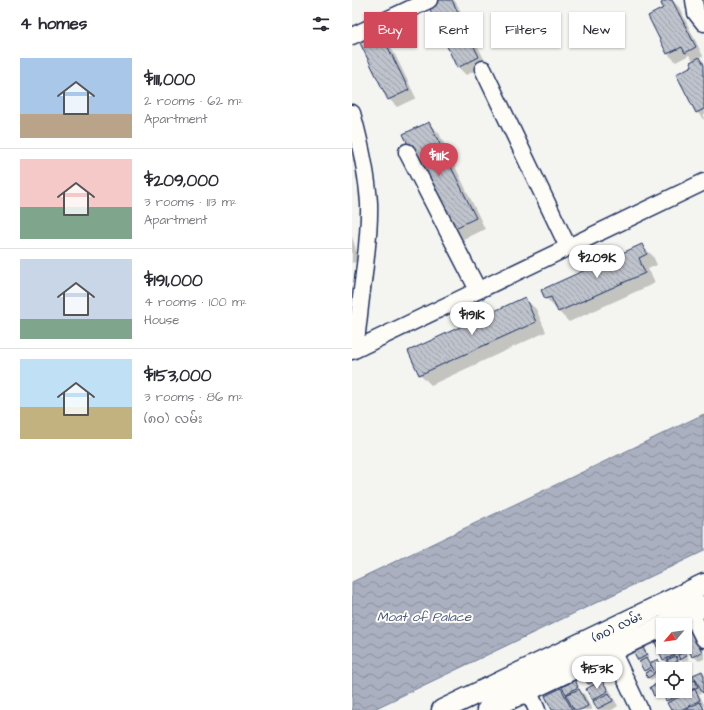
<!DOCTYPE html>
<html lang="en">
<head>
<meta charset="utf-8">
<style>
  body { margin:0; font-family:"Architects Daughter","Noto Sans Myanmar",sans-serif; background:#f2f2f3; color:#2b2b33; height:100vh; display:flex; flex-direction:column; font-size:15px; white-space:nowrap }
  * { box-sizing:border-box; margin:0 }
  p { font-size:13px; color:#7c7c81 }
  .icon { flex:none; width:22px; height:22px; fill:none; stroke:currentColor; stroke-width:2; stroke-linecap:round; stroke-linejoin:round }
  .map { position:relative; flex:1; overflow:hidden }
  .panel { display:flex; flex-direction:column; background:#fff; width:352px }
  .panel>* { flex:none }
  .hud { position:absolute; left:12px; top:12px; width:280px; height:36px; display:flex; gap:8px }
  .needle { width:26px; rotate:241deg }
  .buttons { position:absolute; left:304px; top:618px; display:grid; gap:8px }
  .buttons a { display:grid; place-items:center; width:36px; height:36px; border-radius:0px; background:#fff; box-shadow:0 1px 3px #0004; font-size:20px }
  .price { position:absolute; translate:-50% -34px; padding:0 9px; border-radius:14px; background:#fff; color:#222; font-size:13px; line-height:26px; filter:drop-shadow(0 1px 2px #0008) }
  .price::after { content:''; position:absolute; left:50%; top:24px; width:12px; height:9px; margin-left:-6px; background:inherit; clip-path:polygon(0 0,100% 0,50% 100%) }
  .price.on { background:#d1495b; color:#fff }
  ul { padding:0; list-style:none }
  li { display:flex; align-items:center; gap:12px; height:100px; padding:0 20px }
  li+li { border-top:1px solid #e1e1e2 }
  li span { display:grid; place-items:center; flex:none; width:112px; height:80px; border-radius:0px; color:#555 }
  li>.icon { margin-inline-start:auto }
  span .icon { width:48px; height:48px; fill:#fffc; stroke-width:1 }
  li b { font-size:17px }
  h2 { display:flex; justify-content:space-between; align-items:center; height:48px; padding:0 20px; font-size:17px }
  .chip { padding:0 14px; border-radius:0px; background:#fff; box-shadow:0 1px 3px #0004; font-size:14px; line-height:36px }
  .chip.on { background:#d1495b; color:#fff }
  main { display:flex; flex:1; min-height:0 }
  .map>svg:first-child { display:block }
  .water { fill:url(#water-waves); stroke:#717c98 }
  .shadow { fill:#0003 }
  .building { fill:url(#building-back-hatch); stroke:#1b2f5e }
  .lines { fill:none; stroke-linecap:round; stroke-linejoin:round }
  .minor-casing { stroke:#1b2f5e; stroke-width:19 }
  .major-casing { stroke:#1b2f5e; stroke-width:23 }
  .minor { stroke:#fdfcf7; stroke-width:16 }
  .major { stroke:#fdfcf7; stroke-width:20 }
  .labels { text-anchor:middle; stroke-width:4; stroke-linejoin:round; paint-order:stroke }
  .street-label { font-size:12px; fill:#1b2f5e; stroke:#fdfcf7 }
  .water-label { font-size:13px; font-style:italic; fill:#46567b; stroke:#fdfcf7 }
</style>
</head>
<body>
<main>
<section class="panel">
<h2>4 homes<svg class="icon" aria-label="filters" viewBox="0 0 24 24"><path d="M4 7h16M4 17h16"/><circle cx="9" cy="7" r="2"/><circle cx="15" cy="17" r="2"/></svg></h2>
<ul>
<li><span style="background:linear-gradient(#a9c7e8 70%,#b9a48a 0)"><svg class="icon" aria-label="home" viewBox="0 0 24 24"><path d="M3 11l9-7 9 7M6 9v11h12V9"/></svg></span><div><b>$111,000</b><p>2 rooms · 62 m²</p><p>Apartment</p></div></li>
<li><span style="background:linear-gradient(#f6c9c9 60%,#7fa58c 0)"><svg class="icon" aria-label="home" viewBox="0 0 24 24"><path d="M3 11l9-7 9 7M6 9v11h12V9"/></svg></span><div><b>$209,000</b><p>3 rooms · 113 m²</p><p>Apartment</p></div></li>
<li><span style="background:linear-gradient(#c9d6e8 75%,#7fa58c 0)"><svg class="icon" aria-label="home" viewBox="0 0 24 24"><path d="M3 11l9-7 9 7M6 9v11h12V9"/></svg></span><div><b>$191,000</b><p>4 rooms · 100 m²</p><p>House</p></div></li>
<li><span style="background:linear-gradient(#bfe0f5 60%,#c2b280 0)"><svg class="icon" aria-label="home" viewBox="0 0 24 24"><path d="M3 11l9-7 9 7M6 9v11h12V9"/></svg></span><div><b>$153,000</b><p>3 rooms · 86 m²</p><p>(၈၀) လမ်း</p></div></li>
</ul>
</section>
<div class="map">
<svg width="352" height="710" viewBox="0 0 352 710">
  <defs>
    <pattern id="water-waves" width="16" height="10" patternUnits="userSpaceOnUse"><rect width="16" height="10" fill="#aab0bf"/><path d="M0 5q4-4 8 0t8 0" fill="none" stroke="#8a909e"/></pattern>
    <pattern id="building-back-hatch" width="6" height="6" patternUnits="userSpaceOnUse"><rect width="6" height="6" fill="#bfc3cc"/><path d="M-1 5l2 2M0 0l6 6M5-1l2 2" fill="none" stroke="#9a9fa9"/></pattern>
  </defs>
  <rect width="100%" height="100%" fill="#f4f4f1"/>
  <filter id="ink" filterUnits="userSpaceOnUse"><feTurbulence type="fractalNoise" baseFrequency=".025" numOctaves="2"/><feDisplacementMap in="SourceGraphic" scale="8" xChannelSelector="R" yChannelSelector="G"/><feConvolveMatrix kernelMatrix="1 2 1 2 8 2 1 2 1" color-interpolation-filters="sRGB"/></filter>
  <g filter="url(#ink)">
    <path class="water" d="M352 414V551L20 710H0V582Z"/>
    <path class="shadow" d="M88 0H102L105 4 135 65 114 75 106 67Z
      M318 0H320L327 7 351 56 347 57 352 62V120L345 112 342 61 337 55 324 62 316 54 313 8Z
      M26 28 34 36 64 98 45 107 37 99Z
      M76 123 87 133 133 229 109 240 98 230Z
      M0 236 7 261 0 263Z
      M290 246 301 256 305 265 296 269 303 283 217 322 207 312 205 309H204L194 298Z
      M173 299 184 309 194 332 79 385 68 374Z
      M333 628 342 632 352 652V659L347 661 341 656 338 650 333 653 337 659 331 662 329 660 327 661 328 664 321 667 315 662 318 669H316L312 664 315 663 312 660 303 641 311 637V647H333Z
      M290 647 293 650 297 658 294 660 298 664 305 660 308 663 311 669V674L307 676 302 669 299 671 304 677 299 680 296 677 295 673 293 670 289 662 287 660 282 651Z
      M333 664 339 670 341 676 350 672 352 674V693L351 692 347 694 352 704V710H320L312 695 305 698 303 695 311 682V691H333V669H323Z
      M238 675 245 685 250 682 256 687 261 696 260 697 262 699 266 706 260 710H247L246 709 240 699V687L236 684Z
      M222 681 228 690H227L233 695 240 710H201L209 689 216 696 212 687Z"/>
    <path class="building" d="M86 0H100L127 57 105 68 76 5Z
      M315 0H320L344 47 333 53 330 47 315 54 296 16 311 8 309 3Z
      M26 27 57 90 36 100 5 37Z
      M348 57 352 65V109L344 113 324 74 340 66 338 62Z
      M77 122 124 218 97 231 51 134Z
      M290 244 295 254 287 258 293 273 206 312 199 297 193 299 189 290Z
      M173 297 184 322 67 375 56 351Z
      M337 625 350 652 340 657 333 641V627Z
      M311 636V647H319L323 655 311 660 302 640Z
      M290 646 295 655 286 660 281 651Z
      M333 646 334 649 325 654 323 651 330 647H333Z
      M333 652 335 656 328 660 326 655Z
      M324 656 326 661 318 665 315 660Z
      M294 658 299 667 292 671 287 662Z
      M306 659 311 671 304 675 298 663Z
      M333 663 341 679 333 683V669H320Z
      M299 670 302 674 296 678 293 673Z
      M350 671 352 675V693H351L341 675Z
      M239 674 242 681 236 684 232 678Z
      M223 680 226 687 214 694 210 687Z
      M250 680 256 691 240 700 234 689Z
      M343 680 346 687 314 701 311 694 318 691H333V684Z
      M311 681V691H312L302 696 298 687Z
      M209 688 220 710H200L193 696Z
      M227 689 236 706 228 710H222L214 695Z
      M343 689 348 700 329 710H319L315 703Z
      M257 693 261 701 245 709 241 701Z
      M348 702 352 709 349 710H332Z"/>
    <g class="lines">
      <defs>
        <path id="minor" d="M342 0 344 13 352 23
          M0 36 77 0
          M131 69 216 247
          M0 113C8 142 15 173 17 203 18 229 14 256 11 282 8 304 6 326 3 349
          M55 152 126 290
          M0 351 352 182
          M339 613 352 639
          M255 640 288 710
          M176 690 185 710"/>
        <path id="major" d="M313 625 352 606
          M90 710 352 584
          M135 710 311 626"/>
      </defs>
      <use href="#minor" class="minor-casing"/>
      <use href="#major" class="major-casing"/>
      <use href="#minor" class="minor"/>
      <use href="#major" class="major"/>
    </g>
  </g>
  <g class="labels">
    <g class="street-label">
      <text transform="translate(265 627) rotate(-26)" y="4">(၈၀) လမ်း</text>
    </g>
    <g class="water-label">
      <text x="72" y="621">Moat of Palace</text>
    </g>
  </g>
</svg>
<div class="buttons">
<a><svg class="needle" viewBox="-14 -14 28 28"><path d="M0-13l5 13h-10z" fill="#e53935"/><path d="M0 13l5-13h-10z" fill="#7c7c81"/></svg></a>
<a><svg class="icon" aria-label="locate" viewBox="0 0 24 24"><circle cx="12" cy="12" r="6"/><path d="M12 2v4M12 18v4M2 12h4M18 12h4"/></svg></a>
</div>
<b class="price on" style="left:87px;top:177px">$111K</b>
<b class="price" style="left:245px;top:279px">$209K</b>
<b class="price" style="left:120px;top:336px">$191K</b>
<b class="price" style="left:245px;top:690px">$153K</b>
<div class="hud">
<a class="chip on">Buy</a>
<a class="chip">Rent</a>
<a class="chip">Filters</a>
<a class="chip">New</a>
</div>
</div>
</main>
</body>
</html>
